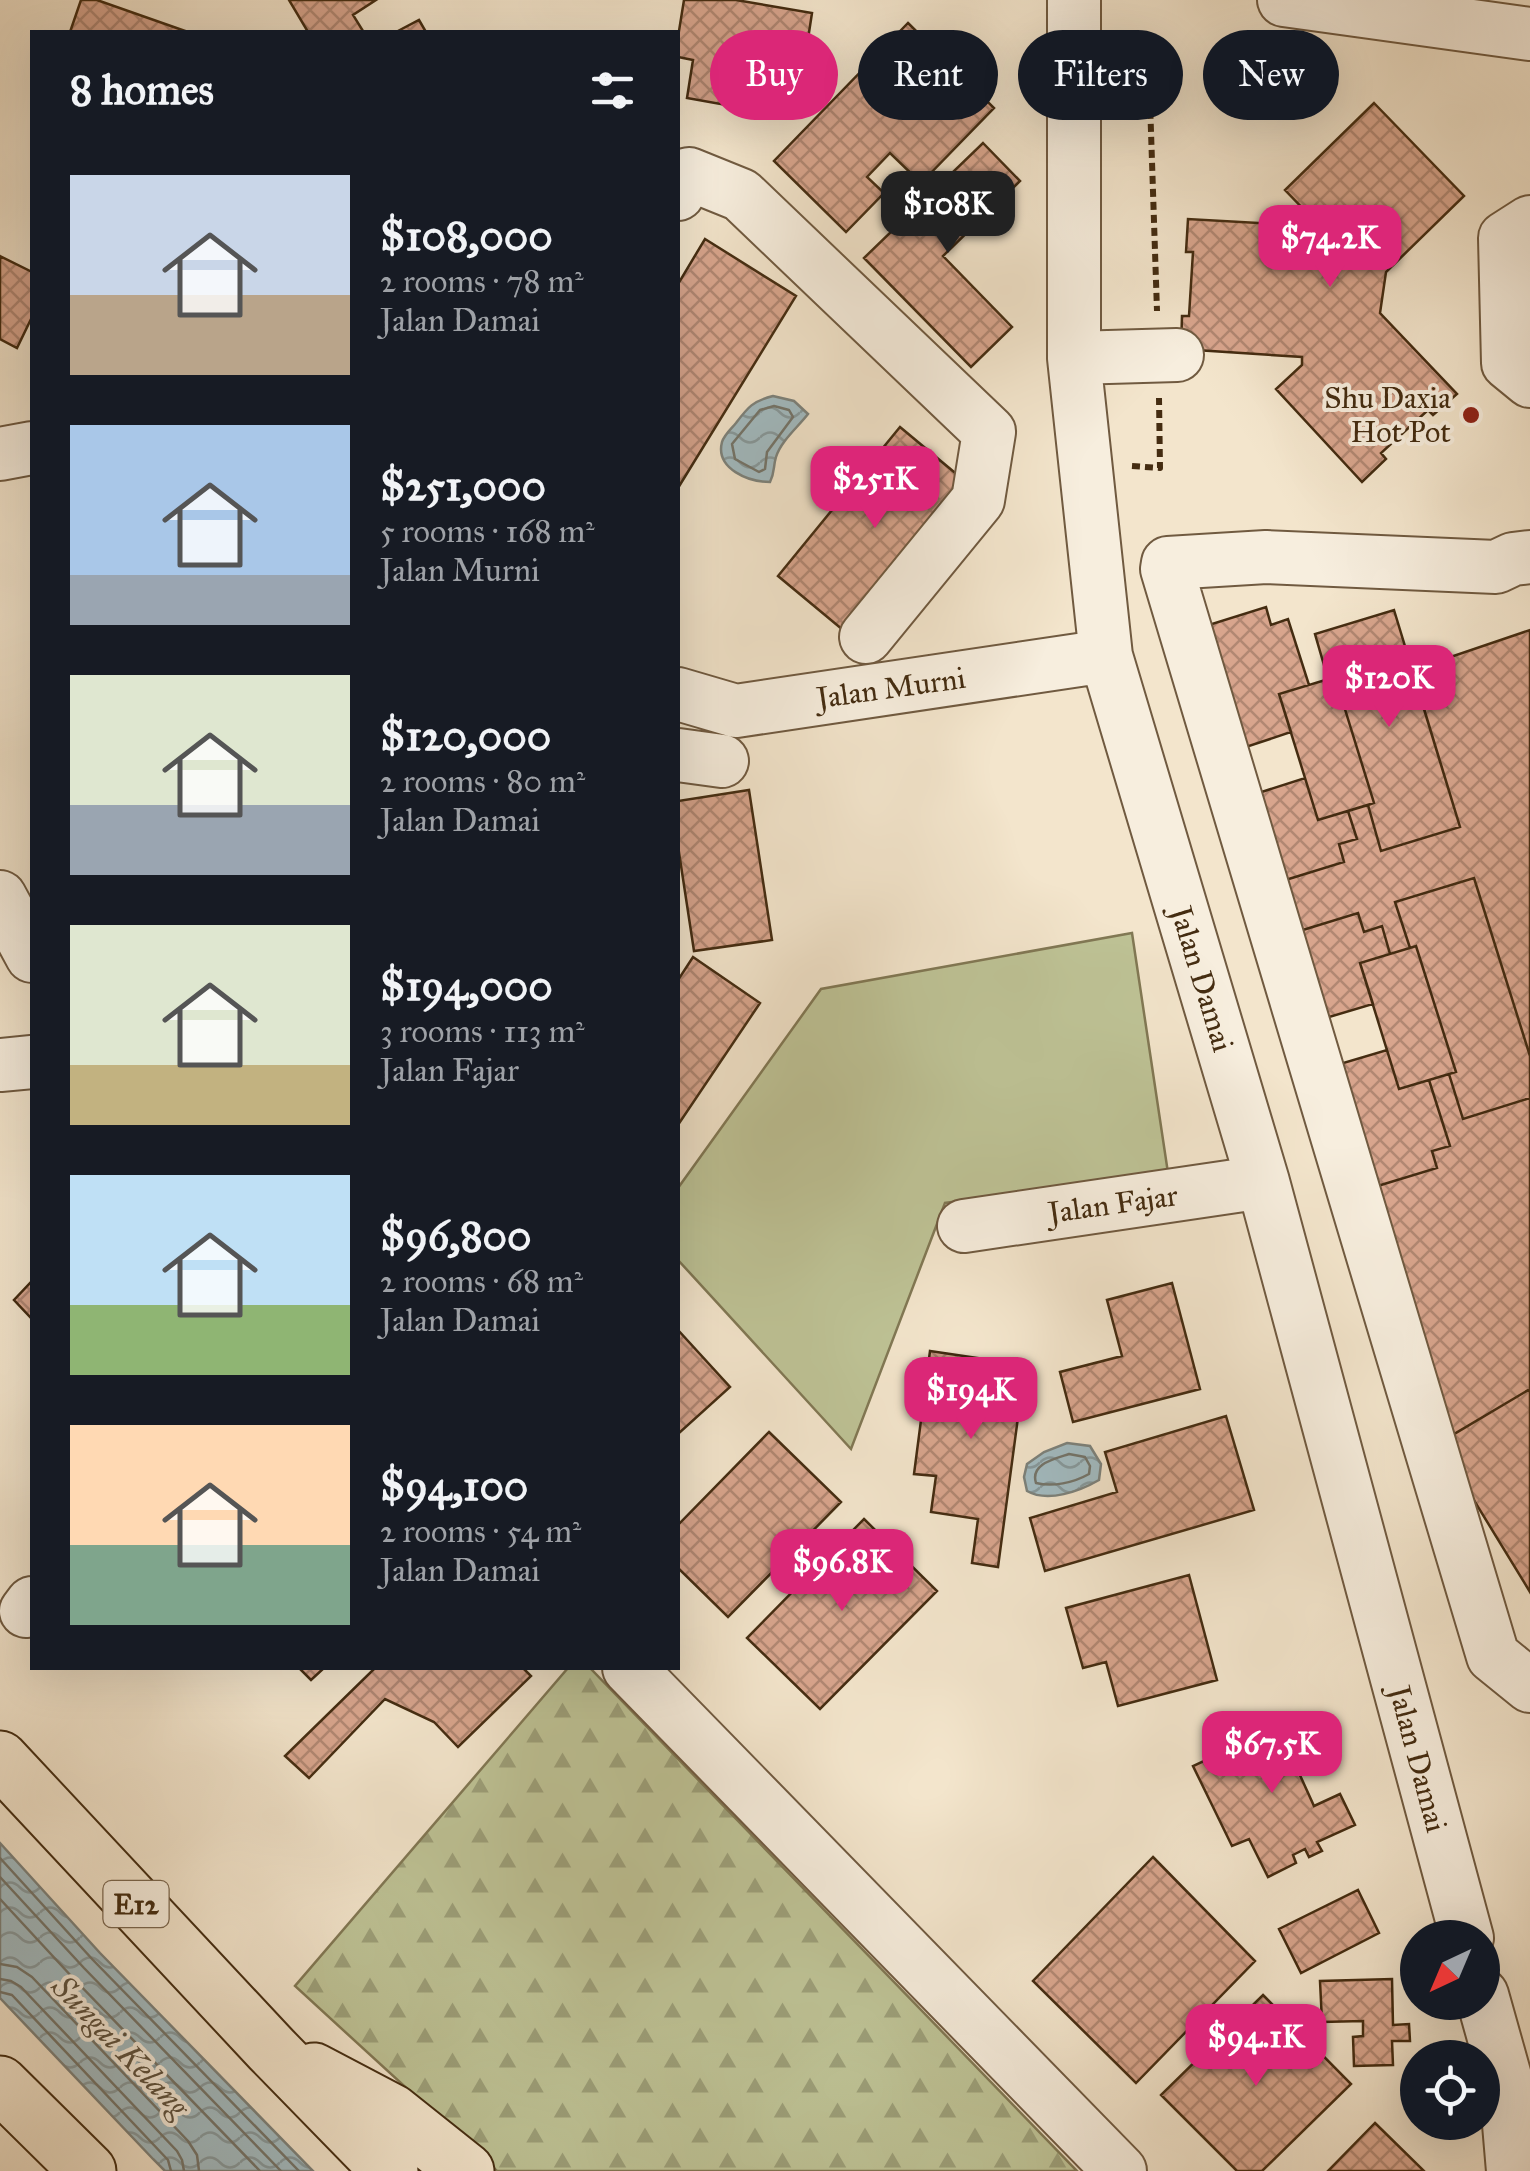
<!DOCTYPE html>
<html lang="en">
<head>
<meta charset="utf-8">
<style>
  body { margin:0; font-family:"IM FELL Great Primer",serif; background:#242831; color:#f1f3f6; height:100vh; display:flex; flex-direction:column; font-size:38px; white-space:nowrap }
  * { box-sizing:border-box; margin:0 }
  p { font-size:32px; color:#9ea1a6 }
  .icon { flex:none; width:55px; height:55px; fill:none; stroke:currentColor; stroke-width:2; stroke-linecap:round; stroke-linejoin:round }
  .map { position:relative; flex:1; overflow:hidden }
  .details { position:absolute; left:30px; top:30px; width:650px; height:1640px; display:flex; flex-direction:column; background:#171b24; border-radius:0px; box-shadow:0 10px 40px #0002 }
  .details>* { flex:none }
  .banner { position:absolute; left:710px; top:30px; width:670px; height:90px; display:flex; gap:20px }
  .needle { width:65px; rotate:224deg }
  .controls { position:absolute; left:1400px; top:1920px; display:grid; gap:20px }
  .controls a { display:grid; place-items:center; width:100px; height:100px; border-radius:50%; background:#171b24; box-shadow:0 10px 40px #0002; font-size:50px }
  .price { position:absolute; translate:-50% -85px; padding:0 22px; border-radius:20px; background:#db2777; color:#fff; font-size:32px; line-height:65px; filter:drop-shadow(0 2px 5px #0008) }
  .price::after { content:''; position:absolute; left:50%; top:60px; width:30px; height:22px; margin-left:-15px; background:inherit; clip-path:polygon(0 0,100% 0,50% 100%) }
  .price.active { background:#222; color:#fff }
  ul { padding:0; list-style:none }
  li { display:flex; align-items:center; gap:30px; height:250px; padding:0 40px }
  li span { display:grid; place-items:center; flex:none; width:280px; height:200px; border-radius:0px; color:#555 }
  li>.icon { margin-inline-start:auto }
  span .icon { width:120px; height:120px; fill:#fffc; stroke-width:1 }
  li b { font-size:42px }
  h2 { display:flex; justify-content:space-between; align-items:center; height:120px; padding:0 40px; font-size:42px }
  .chip { padding:0 35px; border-radius:45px; background:#171b24; box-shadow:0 10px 40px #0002; font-size:35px; line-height:90px }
  .chip.active { background:#db2777; color:#fff }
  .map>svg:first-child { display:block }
  .grass { fill:#bec396; stroke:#817854; stroke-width:2.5 }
  .forest { fill:url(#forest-firs); stroke:#817854; stroke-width:2.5 }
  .water { fill:url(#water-waves); stroke:#7c827c; stroke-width:2.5 }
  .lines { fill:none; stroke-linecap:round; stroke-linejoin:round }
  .shore { stroke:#73746a; stroke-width:2.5 }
  .building { fill:url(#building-cross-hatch); stroke:#442c11; stroke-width:2.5 }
  .minor-casing { stroke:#705a40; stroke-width:56 }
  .highway-casing { stroke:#442c11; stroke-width:59 }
  .path { stroke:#442c11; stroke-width:6; stroke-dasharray:8 5; stroke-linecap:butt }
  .minor { stroke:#f7eede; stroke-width:52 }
  .highway { stroke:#f3e5cc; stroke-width:55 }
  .poi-dot { fill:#8f2418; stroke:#f7eede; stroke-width:4 }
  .labels { text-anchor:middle; stroke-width:8; stroke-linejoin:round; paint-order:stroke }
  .shield { fill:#f7eede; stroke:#7a664e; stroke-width:2.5 }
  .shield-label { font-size:28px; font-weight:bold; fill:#442c11 }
  .poi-label { font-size:30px; fill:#442c11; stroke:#f7eede; text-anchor:end }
  .street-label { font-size:30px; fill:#442c11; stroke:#f7eede }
  .water-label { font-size:32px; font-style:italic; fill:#5c503e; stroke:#f7eede }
</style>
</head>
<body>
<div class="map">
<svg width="1530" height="2171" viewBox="0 0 1530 2171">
  <defs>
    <pattern id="forest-firs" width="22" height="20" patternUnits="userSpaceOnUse" patternTransform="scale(2.5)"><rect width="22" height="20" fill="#bec396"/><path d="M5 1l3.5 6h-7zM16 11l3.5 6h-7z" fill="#9c9f79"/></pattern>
    <pattern id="water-waves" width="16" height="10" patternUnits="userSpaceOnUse" patternTransform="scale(2.5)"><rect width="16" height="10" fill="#a2bcc3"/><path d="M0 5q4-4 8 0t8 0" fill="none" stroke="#86999d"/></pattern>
    <pattern id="building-cross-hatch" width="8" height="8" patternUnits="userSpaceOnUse" patternTransform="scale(2.5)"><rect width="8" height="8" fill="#d8a58d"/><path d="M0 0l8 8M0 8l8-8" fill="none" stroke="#b18772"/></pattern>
  </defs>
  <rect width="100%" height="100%" fill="#f3e5cc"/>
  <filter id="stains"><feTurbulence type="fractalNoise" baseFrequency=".002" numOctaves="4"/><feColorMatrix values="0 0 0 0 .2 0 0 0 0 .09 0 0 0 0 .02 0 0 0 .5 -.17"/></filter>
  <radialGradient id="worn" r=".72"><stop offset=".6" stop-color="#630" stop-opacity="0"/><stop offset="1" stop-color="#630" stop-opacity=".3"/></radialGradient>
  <path class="grass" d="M1132 933 1168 1173 945 1203 851 1449 678 1260V1188L821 989Z"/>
  <path class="forest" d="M568 1668H590L1077 2171H497L295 1986Z"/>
  <path class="water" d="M773 396 794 401 808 414C798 427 781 441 776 457 773 467 775 472 770 482 749 482 715 469 722 442 724 435 731 429 736 423 748 407 753 401 773 396Z
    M1067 1443 1090 1446 1101 1464 1099 1480C1080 1491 1048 1503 1027 1491L1024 1477 1027 1464 1044 1452Z
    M0 1843 100 1953 313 2171H165L153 2159 0 1998Z"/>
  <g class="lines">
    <path class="shore" d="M774 406 789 410 793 417 767 452 765 469 759 472 735 459 732 444 760 410Z
      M1069 1454 1085 1457 1090 1466 1089 1474C1073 1483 1053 1487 1036 1483 1030 1464 1054 1459 1069 1454Z
      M0 1858 93 1960 299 2171
      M0 1877 84 1968 281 2171
      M0 1899 73 1978 260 2171
      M0 1964 17 1967 32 1977 188 2141 197 2155 199 2171
      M0 1979 11 1981 21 1987 177 2151 182 2160 184 2171
      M0 1992 12 1995 168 2160 171 2171"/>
  </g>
  <path class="building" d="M81 0H97L188 32H70Z
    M289 0H376L353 15 363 31 361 32H308Z
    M684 0H736L812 13 802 78 773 73 766 112 687 98 693 60 678 57V37Z
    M419 20 426 32H396Z
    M908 23 994 108 921 183 890 153 867 177 884 193 846 232 774 161Z
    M1374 103 1464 196 1386 272 1380 313 1457 394 1433 415 1428 410 1381 453 1386 459 1362 482 1276 389 1302 365V357L1181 349 1182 316H1189L1193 252H1186L1188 219 1309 226 1310 216 1285 190Z
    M983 143 1020 181 943 256 1012 327 971 367 864 258Z
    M705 239 796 296 678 488V284Z
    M0 256 32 272V317L17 348 0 339Z
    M900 427 972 487 849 635 778 576Z
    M1266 607 1271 625 1288 619 1309 685 1279 694 1291 732 1237 750 1199 628Z
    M1394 610 1460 827 1381 851 1368 805 1374 803 1335 677 1328 679 1315 634Z
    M1530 630V1056L1474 878 1395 902 1410 948 1390 954 1382 926 1364 932 1358 913 1293 933 1279 882 1344 862 1339 844 1357 839 1348 811 1368 805 1381 851 1460 827 1412 670Z
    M1335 677 1374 803 1318 820 1279 694Z
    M1305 778 1318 820 1348 811 1357 839 1339 844 1344 862 1279 882 1252 795Z
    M749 790 772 940 694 951 678 846V801Z
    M1474 878 1530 1056V1098L1463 1119 1449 1074 1456 1072 1416 946 1410 948 1395 902Z
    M1358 913 1364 932 1382 926 1390 954 1360 963 1373 1004 1319 1020 1293 933Z
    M1416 946 1456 1072 1399 1089 1360 963Z
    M693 957 760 1003 678 1125V980Z
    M1387 1050 1399 1089 1429 1080 1450 1146 1432 1151 1437 1168 1371 1188 1333 1066Z
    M1449 1074 1463 1119 1530 1098V1389L1439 1443 1371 1188 1437 1168 1432 1151 1450 1146 1429 1080Z
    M32 1281V1319L14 1300Z
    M1172 1283 1200 1389 1073 1422 1060 1372 1122 1356 1107 1300Z
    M678 1330 730 1387 678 1434Z
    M930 1351 1025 1365 998 1567 972 1563 978 1519 931 1512 936 1476 914 1474Z
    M1530 1389V1592L1439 1443Z
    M1226 1416 1254 1510 1045 1571 1030 1518 1117 1492 1105 1452Z
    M769 1432 841 1502 728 1617 678 1568V1525Z
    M864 1519 937 1591 820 1709 747 1638Z
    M1189 1575 1217 1680 1118 1706 1106 1662 1083 1668 1066 1608Z
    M299 1668H324L311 1680Z
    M375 1668H523L531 1676 458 1747 434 1722 385 1699 309 1778 285 1756Z
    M1302 1715 1324 1761 1299 1773 1314 1806 1340 1794 1355 1825 1317 1842 1322 1851 1309 1857 1305 1849 1293 1855 1296 1863 1268 1877 1249 1839 1232 1846 1193 1766Z
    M1153 1857 1255 1961 1136 2083 1033 1981Z
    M1358 1890 1379 1933 1301 1973 1279 1929Z
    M1392 1979 1393 2025 1409 2024 1410 2041H1392L1393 2065 1354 2066 1353 2037 1363 2036V2021L1322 2022 1320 1981Z
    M1263 1995 1351 2084 1262 2171H1237L1161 2095Z
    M1375 2123 1424 2171H1328Z"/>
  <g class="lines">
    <defs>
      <path id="minor" d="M1074 0V358L1106 656 1263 1182 1467 1938
        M1284 0 1530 34
        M678 194 689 174 741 195 989 432 978 500 866 637
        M1530 222 1505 238 1508 363 1530 381
        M1074 358 1177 355
        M0 454 32 448
        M1530 557 1513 559 1496 567 1266 557 1168 563 1167 569 1493 1656 1530 1686
        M678 694 736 711 1106 656
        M678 755 722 761
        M0 897 32 956
        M0 1065 32 1062
        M964 1226 1263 1182
        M26 1611 32 1603
        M629 1668 1120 2171
        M1482 1995 1505 2077 1513 2171"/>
      <path id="highway" d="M0 1759 271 2049 390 2171
        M314 2071 392 2112 466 2171
        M0 2084 88 2171"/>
    </defs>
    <use href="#minor" class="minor-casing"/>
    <use href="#highway" class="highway-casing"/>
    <path class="path" d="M1149 72 1157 311
      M1132 466 1160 468 1159 398"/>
    <use href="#minor" class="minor"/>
    <use href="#highway" class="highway"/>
  </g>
  <circle class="poi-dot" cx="1471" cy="415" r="10"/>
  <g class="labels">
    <rect class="shield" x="103.5" y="1881" width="65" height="46" rx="8"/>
    <g class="shield-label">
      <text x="136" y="1914">E12</text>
    </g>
    <g class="poi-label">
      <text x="1451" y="408">Shu Daxia<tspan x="1451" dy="34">Hot Pot</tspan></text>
    </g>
    <g class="street-label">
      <text transform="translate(891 688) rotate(-8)" y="10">Jalan Murni</text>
      <text transform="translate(1202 979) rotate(73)" y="10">Jalan Damai</text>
      <text transform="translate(1113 1204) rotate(-8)" y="10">Jalan Fajar</text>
      <text transform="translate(1418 1759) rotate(75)" y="10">Jalan Damai</text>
    </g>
    <g class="water-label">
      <text transform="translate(121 2046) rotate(46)" y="11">Sungai Kelang</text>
    </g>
  </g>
  <rect width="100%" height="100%" filter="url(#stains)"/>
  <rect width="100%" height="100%" fill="url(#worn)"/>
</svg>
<div class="controls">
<a><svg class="needle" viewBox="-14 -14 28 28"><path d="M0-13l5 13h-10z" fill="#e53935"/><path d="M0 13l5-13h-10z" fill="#9ea1a6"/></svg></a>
<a><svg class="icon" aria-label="locate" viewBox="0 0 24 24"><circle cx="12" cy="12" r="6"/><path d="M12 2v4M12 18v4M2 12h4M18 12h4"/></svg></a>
</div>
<b class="price active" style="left:948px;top:256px">$108K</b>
<b class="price" style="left:1330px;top:290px">$74.2K</b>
<b class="price" style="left:875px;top:531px">$251K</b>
<b class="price" style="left:1389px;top:730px">$120K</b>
<b class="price" style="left:971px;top:1442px">$194K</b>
<b class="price" style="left:842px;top:1614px">$96.8K</b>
<b class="price" style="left:1272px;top:1796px">$67.5K</b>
<b class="price" style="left:1256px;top:2089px">$94.1K</b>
<div class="banner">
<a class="chip active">Buy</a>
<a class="chip">Rent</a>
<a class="chip">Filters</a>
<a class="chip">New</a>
</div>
<section class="details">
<h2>8 homes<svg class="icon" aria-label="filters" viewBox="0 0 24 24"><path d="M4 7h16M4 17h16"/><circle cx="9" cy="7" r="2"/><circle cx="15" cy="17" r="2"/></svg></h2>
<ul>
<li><span style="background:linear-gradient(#c9d6e8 60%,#b9a48a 0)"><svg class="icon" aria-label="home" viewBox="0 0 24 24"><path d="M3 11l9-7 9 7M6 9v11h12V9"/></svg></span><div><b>$108,000</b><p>2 rooms · 78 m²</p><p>Jalan Damai</p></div></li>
<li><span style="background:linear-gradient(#a9c7e8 75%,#9aa5b1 0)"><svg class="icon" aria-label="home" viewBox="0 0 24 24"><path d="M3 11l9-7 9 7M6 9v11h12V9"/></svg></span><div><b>$251,000</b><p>5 rooms · 168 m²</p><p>Jalan Murni</p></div></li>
<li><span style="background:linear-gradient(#dfe7d0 65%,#9aa5b1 0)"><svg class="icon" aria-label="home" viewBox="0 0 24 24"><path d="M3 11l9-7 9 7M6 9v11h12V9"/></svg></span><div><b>$120,000</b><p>2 rooms · 80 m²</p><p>Jalan Damai</p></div></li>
<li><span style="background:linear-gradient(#dfe7d0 70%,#c2b280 0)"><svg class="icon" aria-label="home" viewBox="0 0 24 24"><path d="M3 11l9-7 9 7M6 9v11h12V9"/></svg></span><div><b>$194,000</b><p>3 rooms · 113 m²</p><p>Jalan Fajar</p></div></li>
<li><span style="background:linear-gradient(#bfe0f5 65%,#8fb573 0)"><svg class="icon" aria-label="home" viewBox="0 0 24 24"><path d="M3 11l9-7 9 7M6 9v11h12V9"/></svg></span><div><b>$96,800</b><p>2 rooms · 68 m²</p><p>Jalan Damai</p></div></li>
<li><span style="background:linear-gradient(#ffd9b3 60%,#7fa58c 0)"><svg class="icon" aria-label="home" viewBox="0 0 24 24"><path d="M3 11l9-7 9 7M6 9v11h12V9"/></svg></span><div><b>$94,100</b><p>2 rooms · 54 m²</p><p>Jalan Damai</p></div></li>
</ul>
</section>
</div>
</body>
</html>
